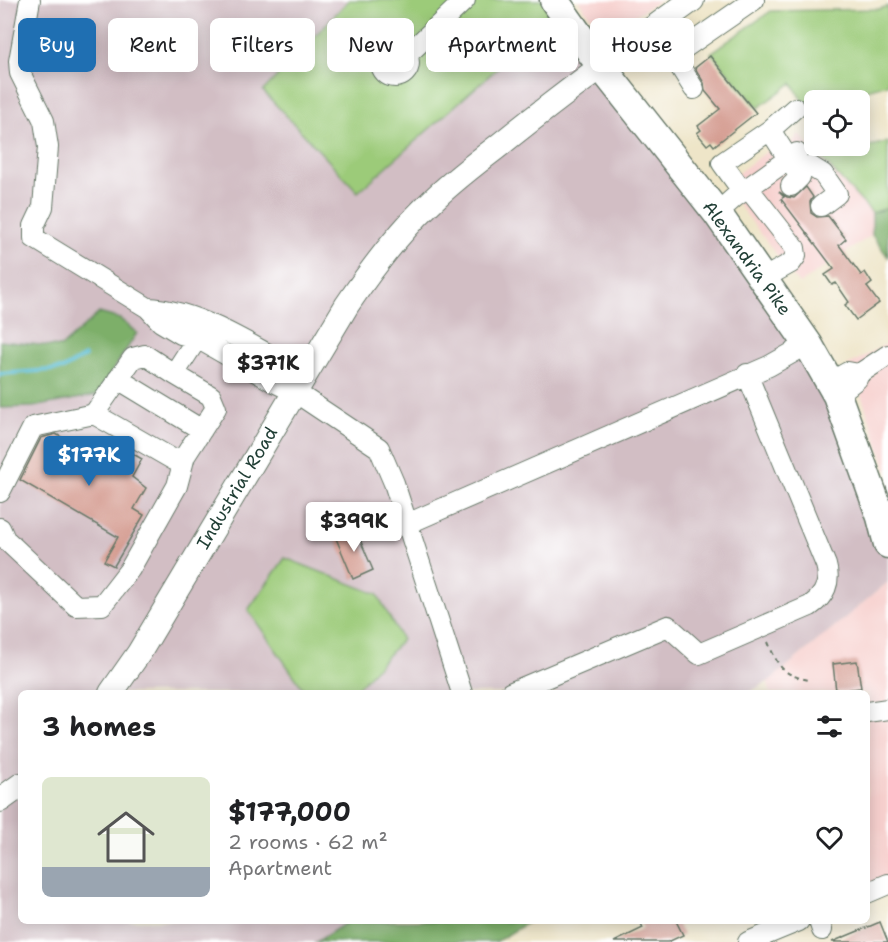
<!DOCTYPE html>
<html lang="en">
<head>
<meta charset="utf-8">
<style>
  body { margin:0; font-family:"Shantell Sans",sans-serif; background:#f2f2f2; color:#202124; height:100vh; display:flex; flex-direction:column; font-size:22px; white-space:nowrap }
  * { box-sizing:border-box; margin:0 }
  p { font-size:20px; color:#757577 }
  .icon { flex:none; width:33px; height:33px; fill:none; stroke:currentColor; stroke-width:2; stroke-linecap:round; stroke-linejoin:round }
  .map { position:relative; flex:1; overflow:hidden }
  .side { position:absolute; left:18px; top:690px; width:852px; height:234px; display:flex; flex-direction:column; background:#fff; border-radius:9px; box-shadow:0 3px 15px #0003 }
  .side>* { flex:none }
  .banner { position:absolute; left:18px; top:18px; width:852px; height:54px; display:flex; gap:12px }
  .fabs { position:absolute; left:804px; top:90px; display:grid; gap:12px }
  .fabs a { display:grid; place-items:center; width:66px; height:66px; border-radius:9px; background:#fff; box-shadow:0 3px 15px #0003; font-size:30px }
  .price { position:absolute; translate:-50% -51px; padding:0 14px; border-radius:6px; background:#fff; color:#222; font-size:20px; line-height:39px; filter:drop-shadow(0 2px 3px #0008) }
  .price::after { content:''; position:absolute; left:50%; top:36px; width:18px; height:14px; margin-left:-9px; background:inherit; clip-path:polygon(0 0,100% 0,50% 100%) }
  .price.current { background:#1f6fb2; color:#fff }
  ul { padding:0; list-style:none }
  li { display:flex; align-items:center; gap:18px; height:150px; padding:0 24px }
  li+li { border-top:2px solid #e0e0e0 }
  li span { display:grid; place-items:center; flex:none; width:168px; height:120px; border-radius:9px; color:#555 }
  li>.icon { margin-inline-start:auto }
  span .icon { width:72px; height:72px; fill:#fffc; stroke-width:1 }
  li b { font-size:26px }
  h2 { display:flex; justify-content:space-between; align-items:center; height:72px; padding:0 24px; font-size:26px }
  .pill { padding:0 21px; border-radius:9px; background:#fff; box-shadow:0 3px 15px #0003; font-size:21px; line-height:54px }
  .pill.current { background:#1f6fb2; color:#fff }
  .map>svg:first-child { display:block }
  .built { fill:#f7d0ce }
  .industrial { fill:#d2bec4 }
  .green { fill:#9ccb79; stroke:#5e8456; stroke-width:1.5 }
  .forest { fill:#7daf69; stroke:#4e764e; stroke-width:1.5 }
  .lines { fill:none; stroke-linecap:round; stroke-linejoin:round }
  .stream { stroke:#58bdd6; stroke-width:4 }
  .building { fill:#d59e93 }
  .minor-casing { stroke:#677868; stroke-width:22 }
  .major-casing { stroke:#677868; stroke-width:26 }
  .highway-casing { stroke:#677868; stroke-width:31 }
  .path { stroke:#677868; stroke-width:2; stroke-dasharray:4.5 4.5; stroke-linecap:butt }
  .minor { stroke:#fff; stroke-width:20 }
  .major { stroke:#fff; stroke-width:24 }
  .highway { stroke:#fff; stroke-width:28 }
  .labels { text-anchor:middle; stroke-width:6; stroke-linejoin:round; paint-order:stroke }
  .street-label { font-size:18px; fill:#1f3d34; stroke:#fff }
</style>
</head>
<body>
<div class="map">
<svg width="888" height="942" viewBox="0 0 888 942">
  <rect width="100%" height="100%" fill="#fff"/>
  <filter id="ink" filterUnits="userSpaceOnUse"><feTurbulence type="fractalNoise" baseFrequency=".0167" numOctaves="2"/><feDisplacementMap in="SourceGraphic" scale="12" xChannelSelector="R" yChannelSelector="G"/><feConvolveMatrix kernelMatrix="1 2 1 2 8 2 1 2 1" color-interpolation-filters="sRGB"/></filter>
  <filter id="wash" filterUnits="userSpaceOnUse"><feTurbulence type="fractalNoise" baseFrequency=".008" numOctaves="4" result="noise"/><feDisplacementMap in="SourceGraphic" scale="24" xChannelSelector="R" yChannelSelector="G"/><feGaussianBlur stdDeviation="1.35" result="paint"/><feColorMatrix in="noise" values="0 0 0 0 0 0 0 0 0 0 0 0 0 0 0 0 0 1.4 0 .05"/><feComposite in="paint" operator="in"/></filter>
  <g filter="url(#wash)">
    <rect width="100%" height="100%" fill="#eee5c8"/>
    <path class="built" d="M578 0H660L617 26 608 30 599 28Z
      M799 134 872 213V235L799 284 723 184 774 146H789Z
      M888 343V473L862 398 847 366Z
      M888 582V884L867 893V693H770L768 682Z"/>
    <path class="industrial" d="M0 0H349L263 92 562 11 808 344 888 544V582L768 682 747 693H21V921H349L316 942H0V408L33 407 99 313 61 347 0 341Z"/>
    <path class="green" d="M349 0H554L562 11 358 192 263 91Z
      M888 6V84L846 96 839 100H814V116L812 118 792 83 758 108 711 53 771 11 879 9Z
      M888 142V208L872 213 820 157Z
      M285 558 377 594 402 640 353 693H306L248 610Z"/>
    <path class="forest" d="M888 208V257L872 235V213Z
      M99 313 120 319 137 333 97 395 33 407 0 408V341L61 347Z
      M349 921H530L496 942H316Z"/>
    <g class="lines">
      <path class="stream" d="M0 374 63 369 85 356"/>
    </g>
    <g id="blocks">
      <path class="building" d="M710 56 756 113 714 146 711 142 707 145 697 133 701 130 698 126 720 109 705 91 704 83 695 68Z
        M806 187 813 197 810 202 811 213 817 217 828 216 846 239 839 245 861 275 865 272 872 283 867 287 879 303 856 320 845 305 849 302 836 283 832 285 825 275 834 269 781 199 784 197 779 192 787 197 794 198Z
        M56 434 114 468 125 449 142 459 132 477 146 488 134 509 144 515 114 566 104 561 118 537 20 480 41 438Z
        M355 528 373 570 353 579 335 536Z
        M857 661 861 688 836 691 833 664Z
        M640 921H676L683 935 668 942H614L643 928Z
        M880 922 888 942H832Z"/>
    </g>
  </g>
  <g filter="url(#ink)">
    <use href="#blocks" fill-opacity="0" stroke="#677868" stroke-width="1.5"/>
    <g class="lines">
      <defs>
        <path id="minor" d="M30 0 19 61 20 73 44 121 48 147 43 207 34 226V238L148 308 161 322 181 334 197 338 274 382 295 392 379 448 394 483 462 693
          M381 63a14 14 0 1 1 28 0a14 14 0 1 1-28 0Z
          M407 55 465 0
          M694 89 679 65 678 56 683 49 754 0
          M770 130 800 177 791 186
          M795 168 810 166 823 174 837 194 821 206
          M748 188 795 248 796 256 791 263 764 278
          M743 192 722 163 770 130 795 108
          M717 213 735 197 797 153
          M148 308C199 310 260 350 304 375
          M859 374 888 355
          M118 379 202 430
          M830 382 848 372 859 374 857 379 837 395
          M94 414 133 358 145 355 174 374
          M0 492 33 427 94 414 174 460 185 456
          M407 524 769 366 808 344
          M0 528 5 539 76 606 102 605 130 569 177 486 185 456 216 408 211 396 174 374 207 323
          M510 693 668 626 699 654 810 606C825 596 831 582 826 565L747 374
          M867 712 888 709
          M867 893 888 884
          M819 921 822 930
          M748 942 799 921"/>
        <path id="major" d="M111 693 139 653 347 305C372 268 399 232 431 202 456 177 485 157 512 135 571 88 631 44 692 0
          M0 800 21 785"/>
        <path id="highway" d="M554 0 600 65 717 213 808 344 837 395 881 517 888 544"/>
      </defs>
      <use href="#minor" class="minor-casing"/>
      <use href="#major" class="major-casing"/>
      <use href="#highway" class="highway-casing"/>
      <path class="path" d="M768 642C778 666 782 675 809 680"/>
      <use href="#minor" class="minor"/>
      <use href="#major" class="major"/>
      <use href="#highway" class="highway"/>
    </g>
  </g>
  <g class="labels">
    <g class="street-label">
      <text transform="translate(747 258) rotate(54)" y="6">Alexandria Pike</text>
      <text transform="translate(237 488) rotate(-59)" y="6">Industrial Road</text>
    </g>
  </g>
</svg>
<div class="fabs">
<a><svg class="icon" aria-label="locate" viewBox="0 0 24 24"><circle cx="12" cy="12" r="6"/><path d="M12 2v4M12 18v4M2 12h4M18 12h4"/></svg></a>
</div>
<b class="price" style="left:268px;top:395px">$371K</b>
<b class="price current" style="left:89px;top:487px">$177K</b>
<b class="price" style="left:354px;top:553px">$399K</b>
<div class="banner">
<a class="pill current">Buy</a>
<a class="pill">Rent</a>
<a class="pill">Filters</a>
<a class="pill">New</a>
<a class="pill">Apartment</a>
<a class="pill">House</a>
</div>
<section class="side">
<h2>3 homes<svg class="icon" aria-label="filters" viewBox="0 0 24 24"><path d="M4 7h16M4 17h16"/><circle cx="9" cy="7" r="2"/><circle cx="15" cy="17" r="2"/></svg></h2>
<ul>
<li><span style="background:linear-gradient(#dfe7d0 75%,#9aa5b1 0)"><svg class="icon" aria-label="home" viewBox="0 0 24 24"><path d="M3 11l9-7 9 7M6 9v11h12V9"/></svg></span><div><b>$177,000</b><p>2 rooms · 62 m²</p><p>Apartment</p></div><svg class="icon" aria-label="heart" viewBox="0 0 24 24"><path d="M12 20l-8-8c-3-5 5-10 8-4 3-6 11-1 8 4z"/></svg></li>
</ul>
</section>
</div>
</body>
</html>
